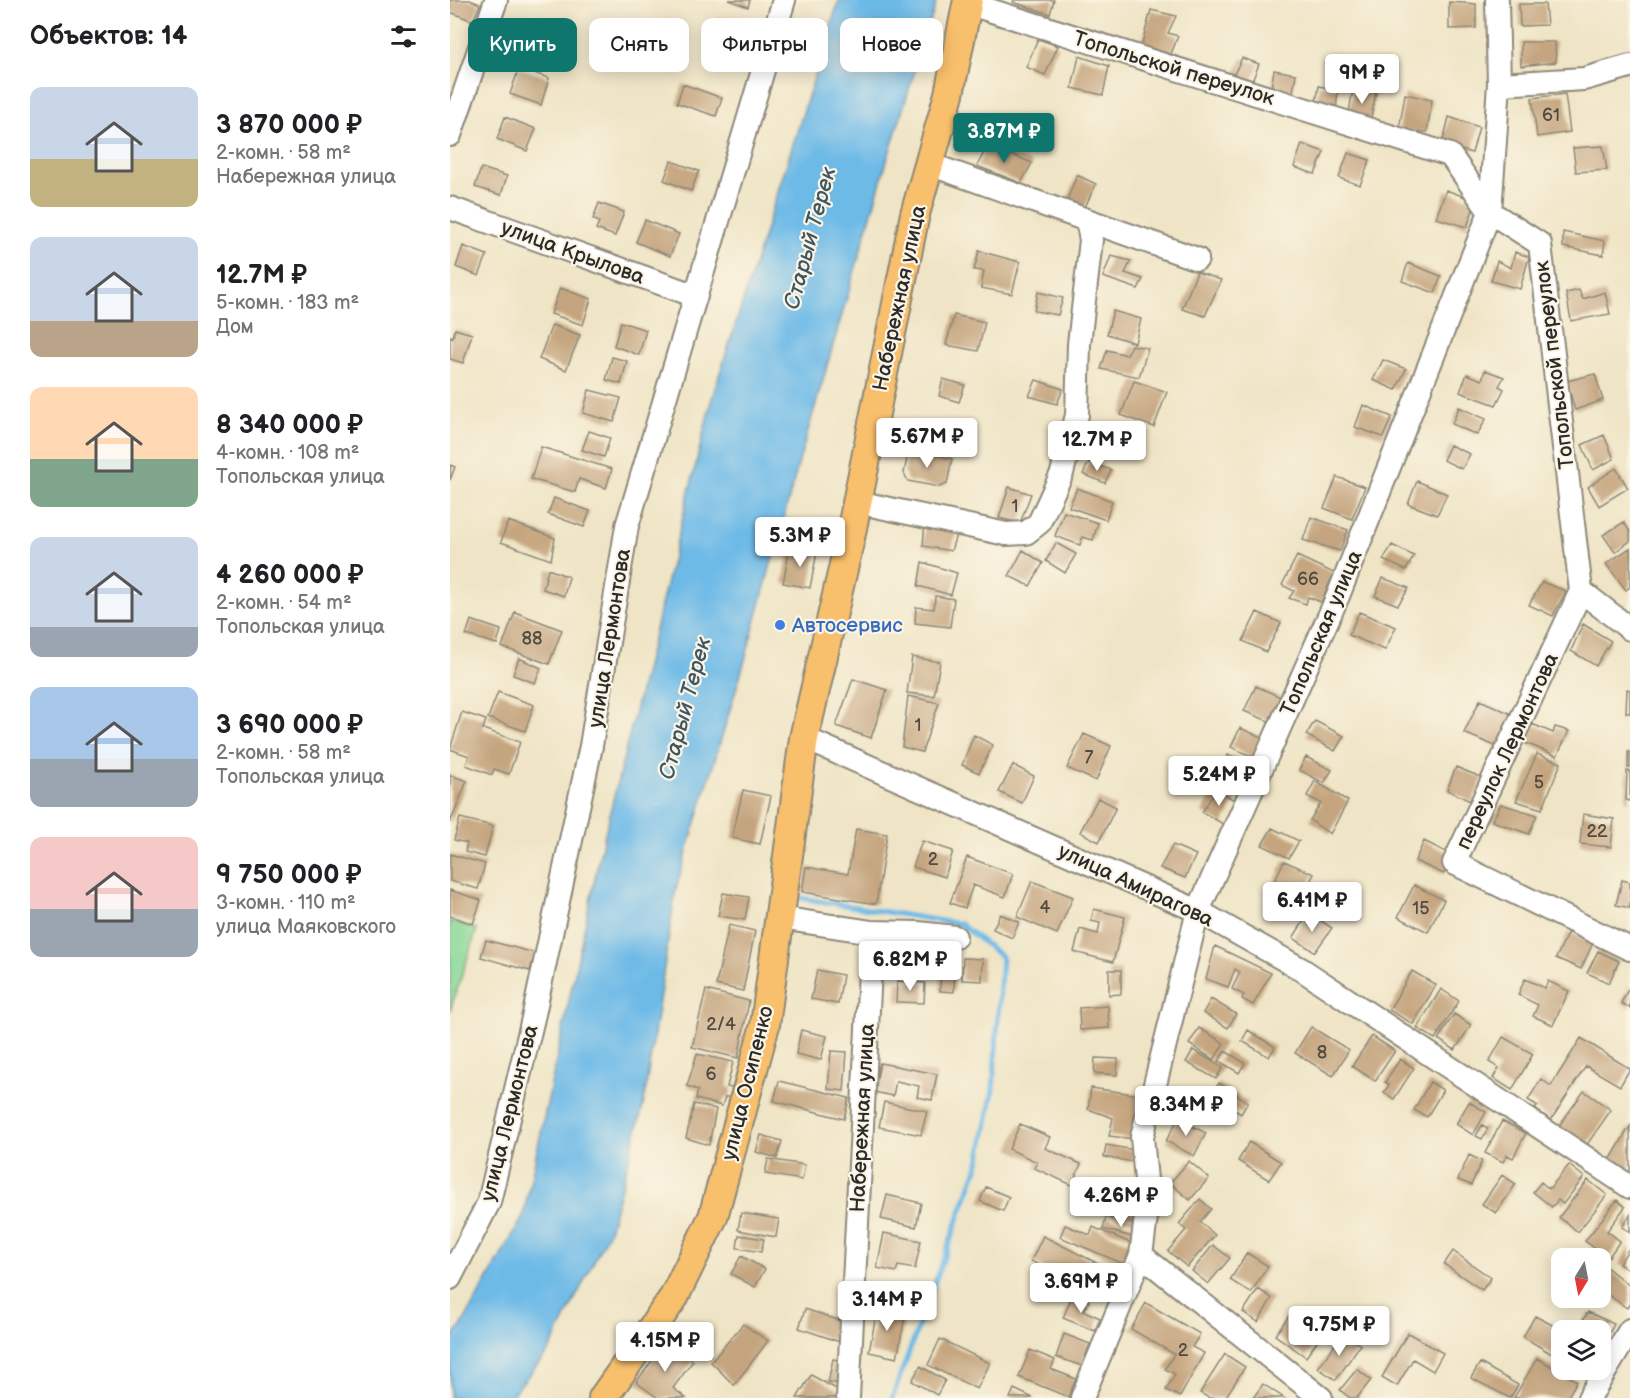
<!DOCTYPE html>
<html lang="ru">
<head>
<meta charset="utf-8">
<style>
  body { margin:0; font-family:"Balsamiq Sans",sans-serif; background:#f2f2f2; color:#202124; height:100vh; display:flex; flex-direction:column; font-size:22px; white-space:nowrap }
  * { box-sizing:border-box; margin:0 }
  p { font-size:20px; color:#757577 }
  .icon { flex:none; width:33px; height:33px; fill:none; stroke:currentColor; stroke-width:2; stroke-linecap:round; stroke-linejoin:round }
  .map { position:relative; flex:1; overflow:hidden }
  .details { display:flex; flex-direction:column; background:#fff; width:450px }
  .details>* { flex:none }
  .banner { position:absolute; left:18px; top:18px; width:570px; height:54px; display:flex; gap:12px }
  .needle { width:39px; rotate:190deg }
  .buttons { position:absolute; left:1101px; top:1248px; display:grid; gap:12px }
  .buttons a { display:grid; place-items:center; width:60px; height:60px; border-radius:12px; background:#fff; box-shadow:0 3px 15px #0003; font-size:30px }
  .price { position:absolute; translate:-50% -51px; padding:0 14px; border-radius:6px; background:#fff; color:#222; font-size:20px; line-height:39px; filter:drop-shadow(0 2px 3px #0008) }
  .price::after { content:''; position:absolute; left:50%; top:36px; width:18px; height:14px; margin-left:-9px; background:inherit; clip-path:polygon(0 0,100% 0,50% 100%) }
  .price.active { background:#0f766e; color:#fff }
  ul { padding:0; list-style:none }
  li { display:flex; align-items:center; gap:18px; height:150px; padding:0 30px }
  li span { display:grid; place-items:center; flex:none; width:168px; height:120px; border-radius:12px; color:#555 }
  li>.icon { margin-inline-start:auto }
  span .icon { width:72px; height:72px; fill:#fffc; stroke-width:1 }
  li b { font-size:26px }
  h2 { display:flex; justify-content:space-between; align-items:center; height:72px; padding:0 30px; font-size:26px }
  .pill { padding:0 21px; border-radius:12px; background:#fff; box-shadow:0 3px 15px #0003; font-size:21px; line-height:54px }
  .pill.active { background:#0f766e; color:#fff }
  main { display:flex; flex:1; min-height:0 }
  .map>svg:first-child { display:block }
  .green { fill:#87d797; stroke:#598161; stroke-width:1.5 }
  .water { fill:#6dbae7; stroke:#4c7289; stroke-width:1.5 }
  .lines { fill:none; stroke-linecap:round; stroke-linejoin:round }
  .stream { stroke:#6dbae7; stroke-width:5 }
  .building { fill:#c5a57f }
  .minor-casing { stroke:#8d8878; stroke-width:26 }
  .major-casing { stroke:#8d8878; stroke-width:32 }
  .minor { stroke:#fff; stroke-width:22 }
  .major { stroke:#f8bf6c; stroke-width:28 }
  .shop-dot { fill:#3f7fe0; stroke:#fcf5e5; stroke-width:2 }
  .labels { text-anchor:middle; stroke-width:4.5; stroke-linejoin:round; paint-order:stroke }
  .number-label { font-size:18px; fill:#524a40 }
  .street-label { font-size:21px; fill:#2b2b2b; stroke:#fcf5e5 }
  .shop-label { font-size:21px; fill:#366cbe; stroke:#fcf5e5; text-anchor:start }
  .water-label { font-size:22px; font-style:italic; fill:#3f5663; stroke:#fcf5e5 }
</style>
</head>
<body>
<main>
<section class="details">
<h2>Объектов: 14<svg class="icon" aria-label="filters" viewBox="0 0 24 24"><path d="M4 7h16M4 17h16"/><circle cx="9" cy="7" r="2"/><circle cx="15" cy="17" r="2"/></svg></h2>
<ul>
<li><span style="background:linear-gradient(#c9d6e8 60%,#c2b280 0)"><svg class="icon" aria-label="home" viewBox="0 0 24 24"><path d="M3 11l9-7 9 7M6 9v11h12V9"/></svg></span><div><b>3 870 000 ₽</b><p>2-комн. · 58 m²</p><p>Набережная улица</p></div></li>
<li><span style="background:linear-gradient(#c9d6e8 70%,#b9a48a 0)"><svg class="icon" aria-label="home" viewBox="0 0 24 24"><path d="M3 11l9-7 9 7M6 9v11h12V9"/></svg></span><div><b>12.7M ₽</b><p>5-комн. · 183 m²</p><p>Дом</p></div></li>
<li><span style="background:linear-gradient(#ffd9b3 60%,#7fa58c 0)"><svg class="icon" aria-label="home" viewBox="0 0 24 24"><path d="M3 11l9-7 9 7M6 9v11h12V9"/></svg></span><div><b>8 340 000 ₽</b><p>4-комн. · 108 m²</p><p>Топольская улица</p></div></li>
<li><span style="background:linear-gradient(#c9d6e8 75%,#9aa5b1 0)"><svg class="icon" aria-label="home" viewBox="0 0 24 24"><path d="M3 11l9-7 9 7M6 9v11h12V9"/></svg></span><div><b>4 260 000 ₽</b><p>2-комн. · 54 m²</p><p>Топольская улица</p></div></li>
<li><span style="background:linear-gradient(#a9c7e8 60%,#9aa5b1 0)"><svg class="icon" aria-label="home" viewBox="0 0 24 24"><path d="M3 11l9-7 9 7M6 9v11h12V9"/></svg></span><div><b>3 690 000 ₽</b><p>2-комн. · 58 m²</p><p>Топольская улица</p></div></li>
<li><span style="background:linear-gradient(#f6c9c9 60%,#9aa5b1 0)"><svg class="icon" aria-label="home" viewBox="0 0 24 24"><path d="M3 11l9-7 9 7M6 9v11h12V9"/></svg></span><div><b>9 750 000 ₽</b><p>3-комн. · 110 m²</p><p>улица Маяковского</p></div></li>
</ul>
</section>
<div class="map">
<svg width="1180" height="1398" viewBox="0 0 1180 1398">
  <rect width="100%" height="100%" fill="#fcf5e5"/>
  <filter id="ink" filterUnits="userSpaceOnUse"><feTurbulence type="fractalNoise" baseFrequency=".0167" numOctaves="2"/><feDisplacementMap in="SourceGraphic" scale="12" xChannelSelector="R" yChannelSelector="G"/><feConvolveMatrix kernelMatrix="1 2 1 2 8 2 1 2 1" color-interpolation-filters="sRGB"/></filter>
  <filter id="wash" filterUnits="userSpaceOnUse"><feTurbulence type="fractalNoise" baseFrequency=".008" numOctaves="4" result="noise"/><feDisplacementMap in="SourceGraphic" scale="24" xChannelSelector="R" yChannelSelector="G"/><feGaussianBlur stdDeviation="1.35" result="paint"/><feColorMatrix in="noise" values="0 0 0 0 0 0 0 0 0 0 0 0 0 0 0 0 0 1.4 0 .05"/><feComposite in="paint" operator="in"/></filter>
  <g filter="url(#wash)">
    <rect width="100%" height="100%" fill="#efe4c5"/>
    <path class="green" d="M0 921 27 929 0 1011Z"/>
    <path class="water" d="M389 0H487L438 157 348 465 294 663 226 888 193 1107 159 1231 99 1351 59 1398H0V1339L10 1328 73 1217 150 854 262 398Z"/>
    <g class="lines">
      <path class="stream" d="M351 898 510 924 552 957 543 1091 529 1163 442 1398"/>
    </g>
    <g id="blocks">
      <path class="building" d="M0 0H20L30 4 23 21 0 12Z
        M278 0H300L298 7Z
        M564 0H604L600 14 563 2Z
        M999 2 1026 4V28L999 29Z
        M1069 4H1095L1097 25 1070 26Z
        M701 10 726 16 718 33 728 36 719 59 691 47Z
        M269 17 294 26 290 42 264 33Z
        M81 26 107 35 101 53 74 44Z
        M588 39 608 46 595 75 576 67Z
        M1071 42H1105L1106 62 1071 66Z
        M629 56 659 66 653 95 622 88Z
        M792 58 809 64 801 84 782 78Z
        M69 68 99 78 91 105 60 94Z
        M824 70 846 74 842 98 820 95Z
        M233 84 272 98 266 116 227 103Z
        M869 86 888 90 886 110 865 108Z
        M903 88 926 92 920 123 898 119Z
        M955 94 982 100 977 132 949 130Z
        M1115 94 1120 132 1087 137 1082 98Z
        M55 117 86 129 77 151 47 139Z
        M999 117 1029 127 1022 153 992 145Z
        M852 144 874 152 865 174 844 167Z
        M538 145 582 163 571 183 527 166Z
        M1153 146 1157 170 1126 172 1123 148Z
        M898 153 920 160 910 185 889 178Z
        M221 161 249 171 241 191 214 180Z
        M31 168 57 176 51 195 25 187Z
        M627 175 646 184 635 207 617 200Z
        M996 190 1026 201 1017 227 986 218Z
        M149 203 174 212 165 236 146 229 149 222 143 219Z
        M195 220 229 234 220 256 186 242Z
        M1113 232 1155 241 1153 255 1113 247Z
        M13 246 37 255 29 276 6 267Z
        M529 251 570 262 562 294 531 288 534 271 524 270Z
        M1065 252 1079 257 1070 289 1041 281 1047 261 1061 268Z
        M661 256 681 261 675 273 693 279 688 289 653 277Z
        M958 263 991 276 985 293 952 281Z
        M747 272 771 280 755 316 732 309Z
        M110 288 141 299 133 325 101 314Z
        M1129 290 1133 299 1155 292 1160 314 1121 321 1116 293Z
        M588 292 613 298 608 315 584 311Z
        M663 311 691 319 685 343 657 334Z
        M504 315 535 322 528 351 496 345Z
        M171 322 196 330 189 355 164 346Z
        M102 325 130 335 116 370 89 359Z
        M5 329 22 334 13 363 0 359V336L3 337Z
        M681 345 698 348 689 377 651 369 657 350 677 355Z
        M162 357 177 361 171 384 156 380Z
        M933 360 956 369 946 390 923 380Z
        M1035 370 1054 377 1049 386 1054 389 1046 405 1010 392 1017 374 1032 380Z
        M1145 374 1153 400 1125 410 1117 381Z
        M493 379 515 385 509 402 489 396Z
        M586 380 613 389 607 404 579 396Z
        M684 381 717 392 704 427 671 415Z
        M139 390 171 398 164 422 133 413Z
        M913 405 942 417 933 437 905 427Z
        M1009 407 1036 419 1027 435 1002 424Z
        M649 427 682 440 673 458 641 446Z
        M139 431 160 438 154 457 132 450Z
        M1154 435 1164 459 1143 470 1132 445Z
        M1000 445 1020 454 1012 469 993 460Z
        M91 447 162 469 156 488 129 479 125 492 81 479Z
        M459 449 502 459 497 484 489 487 458 481 454 473Z
        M639 462 661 470 655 483 633 474Z
        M0 465 5 467 0 480Z
        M1166 468 1178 488 1149 506 1138 487Z
        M887 477 915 487 902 519 874 508Z
        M967 481 997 494 987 515 958 504Z
        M559 487 581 494 570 523 549 518Z
        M627 488 662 501 656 520 619 507Z
        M104 498 140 511 134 527 98 514Z
        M614 512 648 523 643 540 632 537 630 545 605 536Z
        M861 517 898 530 890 551 853 540Z
        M58 521 105 538 101 560 51 542Z
        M475 522 508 528 501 551 473 546Z
        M1174 522 1180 532V541L1165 552 1153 535Z
        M606 543 626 554 615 573 596 561Z
        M942 545 964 556 956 570 933 560Z
        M340 547 367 552 360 588 333 583Z
        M1180 548V587L1176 590 1156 564Z
        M573 550 593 563 580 586 559 576Z
        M847 556 884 573 871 602 858 597 856 604 839 598 844 591 832 585Z
        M472 562 507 573 501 595 468 586Z
        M98 569 119 577 114 596 93 589Z
        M933 578 959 588 948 605 925 596Z
        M1092 582 1116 591 1103 616 1079 605Z
        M485 596 504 599 500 627 465 623 466 607 484 609Z
        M65 612 112 630 99 664 52 647Z
        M807 612 831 623 816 652 793 641Z
        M909 612 946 627 935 650 899 635Z
        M21 620 51 630 47 644 16 635Z
        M1133 624 1161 641 1146 666 1121 651Z
        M462 657 490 662 484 696 457 693Z
        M69 658 91 668 85 683 63 675Z
        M403 679 437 690 421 738 386 726Z
        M806 686 835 699 823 723 794 711Z
        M1177 689 1180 690V713H1176Z
        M48 692 84 705 75 731 38 718Z
        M458 696 489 703 472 752 452 747Z
        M1030 700 1066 716 1050 748 1014 733Z
        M12 712 36 720 33 729 70 742 59 774 44 769 42 775 16 765 19 756 0 749Z
        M865 721 894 736 885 751 856 735Z
        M1082 724 1103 733 1105 727 1119 731 1107 756 1073 742Z
        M790 728 818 740 808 759 781 747Z
        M634 734 661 746 646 781 617 768Z
        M524 735 543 745 529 773 512 765Z
        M1178 752H1180V768H1178Z
        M1087 754 1111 763 1092 809 1066 801Z
        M778 755 803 765 790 790 765 778Z
        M856 757 882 770 874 783 849 770Z
        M563 765 584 776 572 803 549 792Z
        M1006 767 1033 778 1022 802 997 790Z
        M1177 771H1180V801L1176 800Z
        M0 775 17 781 0 823Z
        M865 781 898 801 880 834 860 820 871 803 857 796Z
        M766 789 786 801 773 824 752 812Z
        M293 790 321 796 310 844 282 838Z
        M648 798 666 807 649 842 630 832Z
        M1051 804 1087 815 1079 834 1042 821Z
        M1133 814 1164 819 1161 847 1130 844Z
        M10 818 43 826 35 857 15 852 17 843 4 840Z
        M822 828 849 841 839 858 812 845Z
        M406 829 437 834 426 904 352 892 356 867 398 874Z
        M472 841 503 851 495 877 463 867Z
        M974 841 1002 855 994 874 965 861Z
        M723 845 746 855 735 878 710 868Z
        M0 854 35 864 28 889 0 881Z
        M517 857 563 874 555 897 523 885 515 908 500 903Z
        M834 861 864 874 852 896 824 882Z
        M1172 880 1180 882V908L1166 905Z
        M582 881 623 897 607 934 567 917Z
        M964 885 994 900 978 932 948 917Z
        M0 890 31 900 23 924 0 916Z
        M273 893 299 897 295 920 268 916Z
        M644 909 675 917 663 962 624 952 630 929 648 934 650 923 641 921Z
        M859 913 882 928 865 952 843 938Z
        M550 914 569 922 562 938 543 929Z
        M279 925 305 931 293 991 266 985Z
        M1118 932 1143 943 1131 969 1106 958Z
        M36 940 85 953 80 971 31 957Z
        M765 946 821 973 803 1005 792 999 794 995 782 989 790 972 785 969 778 987 756 979Z
        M1148 951 1169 961 1159 983 1137 973Z
        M451 954 471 955 470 974 451 973Z
        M513 958 533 959 532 981 512 980Z
        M491 965 505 966 504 992 490 991Z
        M367 970 393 975 388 1004 361 999Z
        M659 970H671V994L659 995Z
        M962 971 986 985 963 1024 939 1010Z
        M1075 979 1095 988 1098 981 1119 991 1103 1025 1083 1016 1088 1005 1068 995Z
        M447 981 475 983 474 1003 446 1002Z
        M1180 986V1008L1171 1003Z
        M991 989 1009 1001 985 1039 967 1028Z
        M256 990 299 1001 288 1058 242 1047Z
        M761 999 786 1014 778 1028 753 1013Z
        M658 1006 659 1028 630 1030 629 1008Z
        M1004 1014 1021 1025 1005 1050 988 1039Z
        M861 1027 899 1050 883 1076 845 1053Z
        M749 1028 774 1043 764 1060 739 1044Z
        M351 1030 377 1036 371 1060 346 1054Z
        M798 1030 825 1047 819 1057 792 1041Z
        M922 1036 945 1051 925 1081 902 1066Z
        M1053 1037 1083 1054 1062 1090 1043 1078 1049 1068 1039 1062Z
        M1131 1038 1180 1069 1170 1086 1136 1066 1101 1120 1085 1109 1088 1106 1078 1100 1091 1079 1101 1086Z
        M743 1050 773 1067 766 1079 736 1062Z
        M381 1051 397 1052 394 1091 378 1089Z
        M775 1051 795 1063 789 1073 769 1061Z
        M247 1054 283 1062 277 1087 282 1088 279 1097H275L272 1106 246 1099 248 1090 237 1086Z
        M645 1058 668 1059 667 1075 644 1073Z
        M950 1059 964 1068 944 1099 934 1092 939 1085 935 1082Z
        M430 1063 487 1074 482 1100 467 1097 469 1086 446 1081 443 1096 424 1092Z
        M329 1081 399 1098 394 1119 324 1101Z
        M980 1082 993 1090 977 1117 964 1110Z
        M769 1083 798 1102 791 1114 761 1095Z
        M722 1087 751 1100 741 1123 712 1110Z
        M641 1088 690 1095 685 1139 659 1136 663 1118 638 1109Z
        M1134 1091 1161 1110 1136 1146 1108 1127Z
        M434 1102 477 1111 471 1135 429 1127Z
        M1019 1102 1036 1112 1023 1135 1006 1124Z
        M244 1104 266 1109 259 1145 236 1138Z
        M728 1119 756 1133 744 1156 716 1141Z
        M1052 1121 1076 1133 1063 1158 1057 1155 1053 1162 1035 1153Z
        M570 1124 600 1137 595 1148 631 1164 622 1185 584 1168 587 1162 559 1149Z
        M1032 1125 1038 1128 1032 1139 1026 1136Z
        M1180 1126V1174L1159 1162Z
        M311 1135 332 1141 327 1158 306 1152Z
        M799 1142 831 1162 819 1180 788 1161Z
        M656 1145 685 1150 683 1162 654 1157Z
        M1019 1155 1032 1161 1021 1185 1008 1180Z
        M318 1159 355 1165 352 1180 315 1174Z
        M739 1161 759 1178 740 1200 720 1183Z
        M1119 1165 1134 1177 1113 1204 1108 1200 1102 1207 1083 1192 1091 1182 1099 1189Z
        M1052 1175 1066 1184 1046 1213 1032 1204Z
        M1138 1180 1157 1195 1128 1232 1109 1217Z
        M536 1187 559 1197 553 1211 530 1201Z
        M437 1195 471 1203 466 1227 431 1219Z
        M750 1199 761 1209 750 1222 765 1235 737 1267 718 1251 736 1230 729 1224Z
        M1167 1200 1175 1207 1157 1231 1170 1241 1158 1258 1135 1241Z
        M662 1201 690 1209 686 1223 658 1214Z
        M291 1213 329 1219 326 1237 288 1230Z
        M1180 1215V1232L1172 1227Z
        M656 1217 689 1226 686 1238 653 1229Z
        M615 1225 640 1235 643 1227 683 1244 674 1264 610 1237Z
        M434 1233 471 1241 465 1269 448 1266 446 1272 427 1268Z
        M289 1235 314 1239 311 1252 287 1248Z
        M593 1236 651 1265 639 1290 581 1261Z
        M763 1245 780 1258 758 1284 742 1271Z
        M1180 1247V1271L1169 1264Z
        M1003 1251 1041 1278 1032 1290 994 1264Z
        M797 1253 818 1266 801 1293 780 1280Z
        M291 1256 315 1269 305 1287 281 1274Z
        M1150 1262 1180 1286V1303L1177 1308 1150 1289Z
        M808 1289 822 1298 808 1322 793 1312Z
        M623 1294 639 1301 634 1311 650 1318 645 1331 613 1318Z
        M696 1303 750 1334 742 1347 754 1353 730 1397 716 1390 725 1374 715 1369 724 1354 681 1329Z
        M428 1305 456 1311 447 1358 419 1352Z
        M355 1309 397 1323 390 1342 349 1328Z
        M1138 1312 1164 1324 1150 1351V1330H1127Z
        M841 1313 872 1334 856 1357 825 1335Z
        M1085 1316 1112 1330V1350L1107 1357 1073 1337Z
        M293 1324 318 1341 284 1385 261 1362Z
        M893 1333 910 1345 886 1380 868 1368Z
        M958 1333 993 1353 983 1371 963 1359 947 1386 932 1377Z
        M614 1334 640 1344 632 1366 606 1357Z
        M490 1339 540 1363 527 1389 478 1365Z
        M217 1341 243 1361 223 1388 236 1398H208L186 1382Z
        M580 1350 605 1360 601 1369 626 1379 618 1397 569 1377Z
        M775 1354 795 1367 775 1398H759L750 1393Z
        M1087 1358 1127 1381 1117 1398H1064Z
        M383 1359 397 1362 393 1384 378 1382Z
        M1030 1363 1068 1385 1060 1398 1021 1378Z
        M470 1366 495 1380 487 1395 462 1381Z
        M907 1369 921 1380 907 1398H900L890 1390Z
        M361 1375 390 1391 386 1398H347Z
        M813 1384 834 1398H803Z
        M564 1389 583 1398H560Z"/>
    </g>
  </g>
  <g filter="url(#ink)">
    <use href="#blocks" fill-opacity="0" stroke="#8d8878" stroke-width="1.5"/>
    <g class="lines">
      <defs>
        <path id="minor" d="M517 3 1000 155 1040 212 1090 244 1131 591 1180 629
          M1049 84 1134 79 1180 66
          M0 135 46 0
          M479 164 747 259
          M0 208 246 296
          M407 502 556 534 576 533 589 523 612 473 627 415 629 344 641 240 637 220
          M1131 591 1004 863 1180 949
          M354 738 748 911 851 969 1180 1187
          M330 918 422 932 398 1398
          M422 932 468 933 505 937
          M691 1255 871 1398
          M0 1278 39 1202 84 1014 141 746 177 526 334 0
          M632 1398 691 1255 698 1202 692 1137 748 911 888 596 1040 212 1049 84 1047 0
          M1139 1398 1180 1330"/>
        <path id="major" d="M153 1398 224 1297 263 1217 315 1025 354 738 399 543 465 214 499 94 518 0"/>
      </defs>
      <use href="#minor" class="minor-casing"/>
      <use href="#major" class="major-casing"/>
      <use href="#minor" class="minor"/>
      <use href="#major" class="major"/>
    </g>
  </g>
  <circle class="shop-dot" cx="330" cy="625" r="6"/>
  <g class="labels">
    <g class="number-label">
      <text x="1101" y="121">61</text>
      <text x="565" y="512">1</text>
      <text x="858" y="585">66</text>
      <text x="82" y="644">88</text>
      <text x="468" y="731">1</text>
      <text x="639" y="763">7</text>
      <text x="1089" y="788">5</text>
      <text x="1147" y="837">22</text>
      <text x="483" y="865">2</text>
      <text x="595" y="913">4</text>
      <text x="971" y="914">15</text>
      <text x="271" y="1030">2/4</text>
      <text x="872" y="1058">8</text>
      <text x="261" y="1080">6</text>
      <text x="733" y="1356">2</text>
    </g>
    <g class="street-label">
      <text transform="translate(724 68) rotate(17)" y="7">Топольской переулок</text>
      <text transform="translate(123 252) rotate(20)" y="7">улица Крылова</text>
      <text transform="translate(449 298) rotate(-78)" y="7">Набережная улица</text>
      <text transform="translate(1104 365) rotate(-97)" y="7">Топольской переулок</text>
      <text transform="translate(871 633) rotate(-67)" y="7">Топольская улица</text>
      <text transform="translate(159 638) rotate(-81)" y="7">улица Лермонтова</text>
      <text transform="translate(1057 751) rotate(-65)" y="7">переулок Лермонтова</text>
      <text transform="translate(686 885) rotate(25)" y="7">улица Амирагова</text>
      <text transform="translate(297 1083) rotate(-76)" y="7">улица Осипенко</text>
      <text transform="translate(59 1113) rotate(-76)" y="7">улица Лермонтова</text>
      <text transform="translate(412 1118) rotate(-87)" y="7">Набережная улица</text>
    </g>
    <g class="shop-label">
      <text x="342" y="632">Автосервис</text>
    </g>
    <g class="water-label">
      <text transform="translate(359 238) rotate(-75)" y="8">Старый Терек</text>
      <text transform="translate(234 708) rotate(-75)" y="8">Старый Терек</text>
    </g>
  </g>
</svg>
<div class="buttons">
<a><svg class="needle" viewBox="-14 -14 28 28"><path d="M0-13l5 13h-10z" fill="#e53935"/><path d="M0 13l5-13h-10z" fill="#757577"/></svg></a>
<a><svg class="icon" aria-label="layers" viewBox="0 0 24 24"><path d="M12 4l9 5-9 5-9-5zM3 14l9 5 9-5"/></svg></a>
</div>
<b class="price" style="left:912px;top:105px">9M ₽</b>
<b class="price active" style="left:554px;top:164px">3.87M ₽</b>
<b class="price" style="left:477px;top:469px">5.67M ₽</b>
<b class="price" style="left:647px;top:472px">12.7M ₽</b>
<b class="price" style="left:350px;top:568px">5.3M ₽</b>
<b class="price" style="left:769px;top:807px">5.24M ₽</b>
<b class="price" style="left:862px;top:933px">6.41M ₽</b>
<b class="price" style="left:460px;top:992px">6.82M ₽</b>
<b class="price" style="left:736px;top:1137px">8.34M ₽</b>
<b class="price" style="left:671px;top:1228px">4.26M ₽</b>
<b class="price" style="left:631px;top:1314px">3.69M ₽</b>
<b class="price" style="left:437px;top:1332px">3.14M ₽</b>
<b class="price" style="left:889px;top:1357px">9.75M ₽</b>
<b class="price" style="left:215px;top:1373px">4.15M ₽</b>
<div class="banner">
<a class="pill active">Купить</a>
<a class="pill">Снять</a>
<a class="pill">Фильтры</a>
<a class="pill">Новое</a>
</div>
</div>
</main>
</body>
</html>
